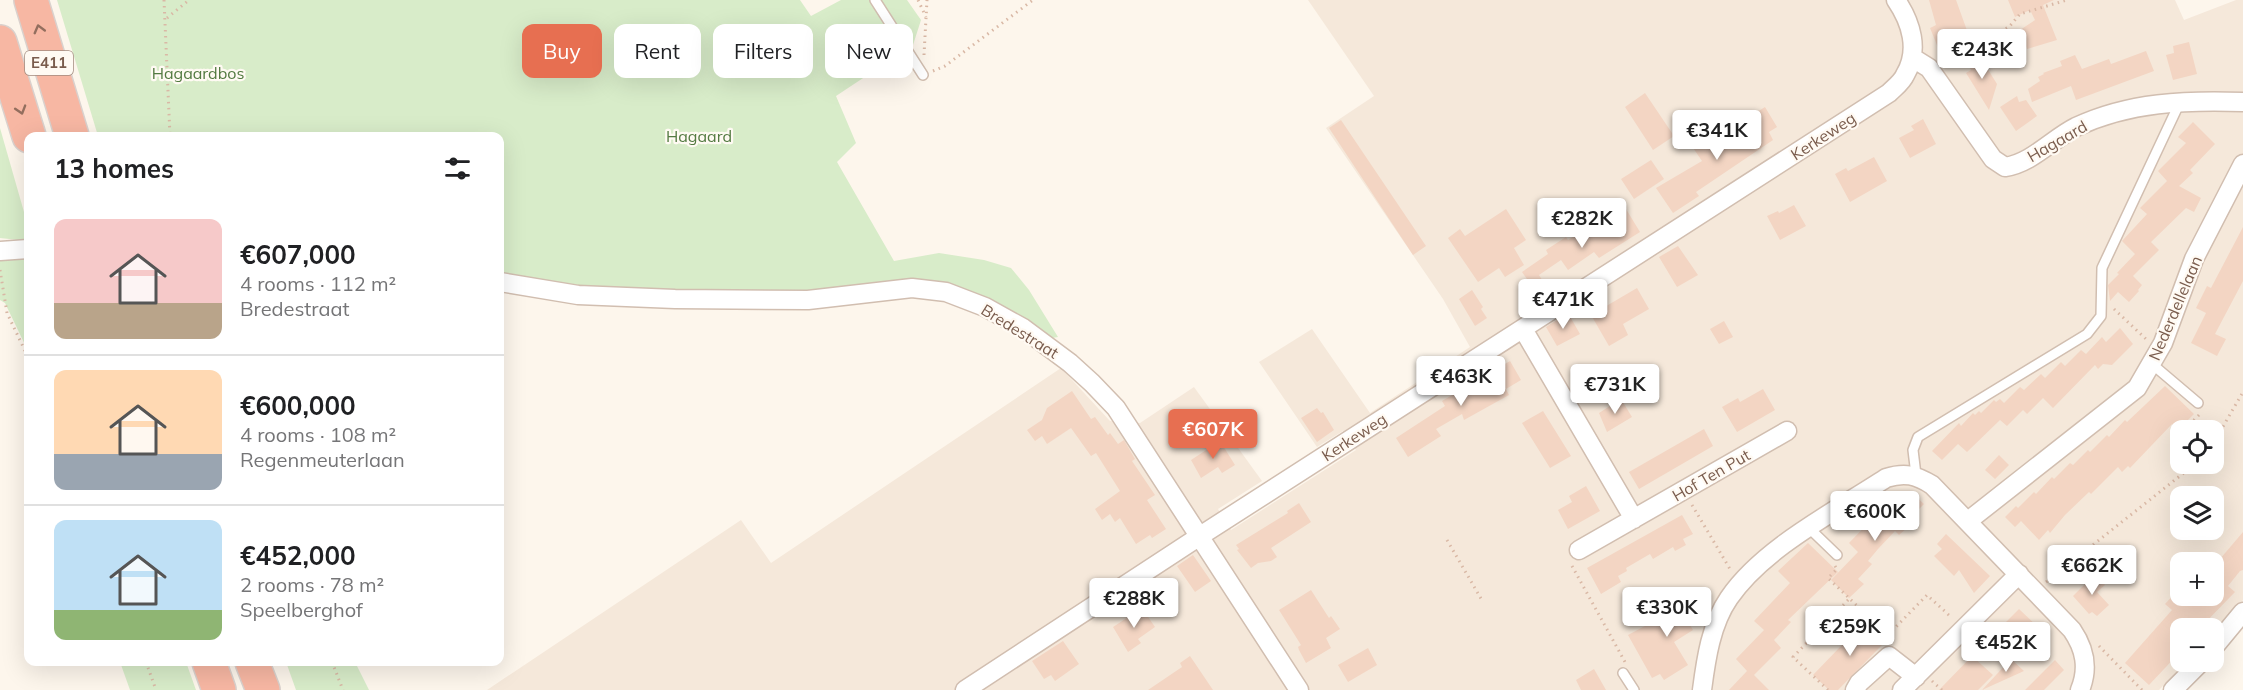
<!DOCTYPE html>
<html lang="en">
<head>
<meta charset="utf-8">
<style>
  body { margin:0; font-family:Mulish,sans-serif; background:#f2f2f2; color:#202124; height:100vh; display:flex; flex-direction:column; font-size:22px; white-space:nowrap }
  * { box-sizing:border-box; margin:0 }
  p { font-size:20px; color:#757577 }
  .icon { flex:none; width:33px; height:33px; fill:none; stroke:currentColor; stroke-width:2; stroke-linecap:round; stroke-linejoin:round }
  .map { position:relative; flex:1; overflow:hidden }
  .sheet { position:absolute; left:24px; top:132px; width:480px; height:534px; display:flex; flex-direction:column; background:#fff; border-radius:12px; box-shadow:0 6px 24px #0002 }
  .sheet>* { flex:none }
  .top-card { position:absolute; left:522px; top:24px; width:570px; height:54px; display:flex; gap:12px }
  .tools { position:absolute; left:2170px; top:420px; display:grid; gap:12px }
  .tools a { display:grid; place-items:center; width:54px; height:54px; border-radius:12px; background:#fff; box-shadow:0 6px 24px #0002; font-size:30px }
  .price { position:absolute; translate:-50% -51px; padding:0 14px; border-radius:6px; background:#fff; color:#222; font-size:20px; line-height:39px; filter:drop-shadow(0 2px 3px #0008) }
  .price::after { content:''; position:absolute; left:50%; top:36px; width:18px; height:14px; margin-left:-9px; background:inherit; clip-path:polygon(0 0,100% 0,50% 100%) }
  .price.current { background:#e76f51; color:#fff }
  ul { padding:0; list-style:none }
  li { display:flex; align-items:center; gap:18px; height:150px; padding:0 30px }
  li+li { border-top:2px solid #e0e0e0 }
  li span { display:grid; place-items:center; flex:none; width:168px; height:120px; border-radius:12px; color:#555 }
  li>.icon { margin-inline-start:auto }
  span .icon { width:72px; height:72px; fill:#fffc; stroke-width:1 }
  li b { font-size:26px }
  h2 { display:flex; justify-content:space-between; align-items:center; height:72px; padding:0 30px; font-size:26px }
  .chip { padding:0 21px; border-radius:12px; background:#fff; box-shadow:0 6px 24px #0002; font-size:21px; line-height:54px }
  .chip.current { background:#e76f51; color:#fff }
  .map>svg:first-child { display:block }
  .residential { fill:#f5e8da; fill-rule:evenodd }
  .green { fill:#d8ecc9 }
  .building { fill:#f3d5c3 }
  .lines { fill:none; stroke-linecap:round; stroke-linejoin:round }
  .lane-casing { stroke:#d1beb0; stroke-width:12 }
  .street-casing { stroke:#d1beb0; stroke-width:21 }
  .highway-casing { stroke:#dad1cd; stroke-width:36 }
  .path { stroke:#d9b8a5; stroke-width:3; stroke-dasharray:1.5 4.5; stroke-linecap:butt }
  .lane { stroke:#fff; stroke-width:9 }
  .street { stroke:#fff; stroke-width:18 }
  .highway { stroke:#f7b7a3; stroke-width:33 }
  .oneway { stroke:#936e5e }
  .labels { text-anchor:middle; stroke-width:4.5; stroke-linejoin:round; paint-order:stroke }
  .shield { fill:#fffaf3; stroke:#a28b7f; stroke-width:1.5 }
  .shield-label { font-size:15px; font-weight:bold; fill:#7a5c4d }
  .park-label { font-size:16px; fill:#537a41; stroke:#fffaf3 }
  .street-label { font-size:16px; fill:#7a5c4d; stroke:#fffaf3 }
</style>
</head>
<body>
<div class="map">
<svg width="2243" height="690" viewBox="0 0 2243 690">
  <rect width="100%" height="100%" fill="#fdf6ec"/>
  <path class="residential" d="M1308 0H2175L2184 20 2236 0H2243V600L2214 632V628H2181V662H2186L2159 690H487L741 520 771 563 1061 368 1110 421 1140 423 1194 387 1262 481 1218 509 1231 530 1356 450 1343 431 1317 447 1259 362 1312 329 1370 413 1470 347 1443 299 1326 128 1374 96ZM2181 430H2214V464H2181ZM2181 496H2214V530H2181ZM2181 562H2214V596H2181Z"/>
  <path class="green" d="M57 0H800L811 16 841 0H907L921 20 913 45 836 96 856 143 837 162 894 261 939 253 984 260 1011 268 1029 290 1058 337 1046 339 947 285 808 296 576 287 500 275V136H98Z
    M0 128 28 226V241L0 238Z
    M0 258 28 259V351L5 303 0 300Z
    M120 662H186L196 690H130Z
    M286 662H355L369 690H296Z"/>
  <path class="building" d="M1929 0H1956L1969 36 1939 50 1930 28 1936 25Z
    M2008 0H2054L2043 5 2057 40 2027 49 2020 30 2035 20 2030 10 2015 17Z
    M2189 42 2197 74 2173 80 2166 55 2174 53 2173 46Z
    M2146 51 2154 71 2076 100 2071 86 2032 102 2028 89 2040 81 2038 77 2044 74 2043 73 2062 66 2060 61 2075 55 2082 69 2109 59 2111 64Z
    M1979 55 1997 84 1989 110 1966 73 1971 70 1967 63Z
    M1645 93 1674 136 1653 150 1625 107Z
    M2017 96 2019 102 2026 100 2037 116 2016 131 2000 107Z
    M1765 107 1777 127 1769 132 1773 140 1696 192 1699 196 1673 213 1656 188 1702 161 1687 139 1697 131 1714 155 1738 139 1736 136 1749 127 1744 120Z
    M1923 119 1936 144 1910 158 1899 138 1914 130 1911 126Z
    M1341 120 1426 246 1413 255 1329 128Z
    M2193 122 2215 144 2190 170 2193 173 2179 186 2201 198 2194 212 2186 208 2151 242 2159 250 2133 276 2142 285 2138 290 2139 291 2129 302 2118 292 2110 301 2108 285 2119 274 2117 273 2135 254 2122 241 2147 214 2140 208 2167 181 2158 171 2186 143 2178 137Z
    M1874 157 1887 181 1850 202 1835 174 1846 168 1848 171Z
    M1651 160 1664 179 1634 199 1621 179Z
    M1794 205 1806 226 1780 240 1767 216 1778 211 1779 213Z
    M1506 209 1526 240 1514 248 1524 265 1505 277 1499 268 1478 282 1448 238 1460 229 1465 236Z
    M1626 209 1640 232 1599 258 1594 252 1568 270 1561 260 1539 275 1552 296 1543 302 1522 272 1548 254 1546 250 1566 237 1568 240 1593 224 1596 228Z
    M2243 227V281L2215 334 2226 339 2217 356 2191 343 2206 313 2196 308 2207 286 2211 288Z
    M1678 246 1698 275 1677 287 1659 257Z
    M1637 288 1649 309 1623 324 1628 335 1609 346 1591 315Z
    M1472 290 1483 307 1481 309 1487 318 1475 326 1459 299Z
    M1568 313 1580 334 1557 346 1546 327Z
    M1724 321 1733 337 1719 344 1710 329Z
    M2120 328 2133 344 2112 365 2103 364 2098 369 2095 365 2053 408 2043 398 2027 414 2023 410 2007 426 2000 420 1967 452 1958 444 1942 460 1932 451 1959 423 1961 426 1973 413 1975 415 1979 411 1981 413 1994 400 1996 402 2000 399 2004 403 2020 387 2024 390 2041 374 2045 378 2061 362 2065 366 2081 350 2086 354 2102 337 2106 342Z
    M1510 361 1521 380 1506 389 1509 395 1464 420 1462 414 1436 429 1441 436 1408 457 1396 438 1445 406 1442 401Z
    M2165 386 2194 414 2178 430 2172 424 2130 468 2128 466 2122 472 2118 467 2091 494 2089 492 2065 515 2050 533 2048 530 2039 540 2021 521 2015 527 2005 517 2016 506 2018 508 2034 492 2036 494 2052 477 2054 479 2070 463 2073 465 2088 450 2090 452 2107 435 2109 437 2125 420 2127 422Z
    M1763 389 1775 410 1737 432 1722 407 1738 398 1740 402Z
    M1072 391 1091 419 1095 417 1108 435 1110 433 1118 444 1124 440 1135 459 1132 461 1155 495 1147 500 1166 529 1152 538 1150 535 1136 544 1120 518 1115 522 1110 514 1102 520 1095 509 1120 491 1096 453 1091 456 1071 428 1047 444 1042 436 1035 441 1027 430 1042 420 1047 408Z
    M1621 399 1632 417 1607 432 1599 413Z
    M1317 408 1321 413 1323 412 1334 430 1317 442 1301 418Z
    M1543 411 1571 456 1550 468 1522 423Z
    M1704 429 1713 446 1639 489 1629 472Z
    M1220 441 1235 465 1222 473 1218 467 1201 478 1191 460Z
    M1999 455 2009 465 1995 479 1985 470Z
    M1586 486 1600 511 1568 529 1558 510 1572 502 1569 496Z
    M1910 491 1924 504 1913 515 1917 519 1899 535 1895 531 1878 549 1868 561 1872 564 1858 579 1864 584 1849 598 1831 580 1858 552 1849 543 1877 514 1883 519Z
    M1299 503 1311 522 1271 548 1277 557 1271 561 1258 563 1251 568 1237 550 1239 549 1236 545 1288 513 1287 511Z
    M1682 515 1693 534 1683 539 1686 545 1675 551 1673 547 1653 559 1650 554 1626 568 1627 571 1618 576 1621 582 1601 594 1587 568Z
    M2243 532V570L2240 571 2228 586 2235 592 2200 628H2181V651L2149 685 2125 663 2172 610 2165 604 2179 589 2181 596H2214V566Z
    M1946 534 1990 576 1974 593 1959 570 1954 576 1934 556 1942 549 1937 544Z
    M1808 543 1838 572 1788 620 1791 622 1774 640 1781 648 1754 675 1769 690H1729L1747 671 1736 659 1764 630 1754 621 1790 583 1778 571Z
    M1193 555 1211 581 1195 592 1177 566Z
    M2095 574 2105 585 2097 592 2109 605 2097 616 2092 612 2089 614 2073 596Z
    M1696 588 1706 604 1694 611 1699 620 1690 625 1693 630 1674 642 1688 665 1664 680 1660 674 1652 678 1628 635 1688 603 1684 595Z
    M1311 590 1329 618 1331 616 1340 629 1326 638 1331 648 1306 663 1299 650 1298 647 1301 645 1279 610Z
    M1142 608 1155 627 1138 639 1141 643 1128 652 1113 627Z
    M2019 609 2038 627 2013 651 1994 634Z
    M1867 619 1885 637 1880 643 1882 645 1838 690H1829L1813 675Z
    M1063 641 1079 664 1055 681 1051 675 1044 679 1032 661Z
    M1368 648 1377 665 1348 682 1338 665Z
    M1190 656 1213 690H1148L1182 667 1180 663Z
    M1972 656 1993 675 1978 690H1939Z
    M2011 659 2024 671 1982 690Z
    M2055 660 2064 670 2044 690H2025Z
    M1594 669 1606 690H1581L1576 680Z"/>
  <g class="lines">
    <defs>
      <path id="lane" d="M875 0 923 75
        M2152 364 2198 403
        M1916 475 1913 450 1918 437 2087 334 2101 316 2102 268 2180 102
        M1809 528 1837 555
        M1623 673 1634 690"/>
      <path id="street" d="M1913 58 1929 68 1993 159 2005 167C2032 163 2052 139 2076 127 2129 102 2186 100 2243 102
        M0 251 28 249
        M500 282 578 295 675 299 808 300 912 288 946 292 985 307 1023 328 1070 363 1092 383 1116 408 1299 690
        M1523 329 1634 519
        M1968 521 2137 388 2163 343 2194 259 2243 164
        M1579 550 1787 431
        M2214 647 2243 612
        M965 690 1200 536 1889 93C1895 87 1902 82 1905 75 1920 50 1911 22 1896 0
        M1702 690C1706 659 1711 624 1729 598 1763 548 1836 511 1886 478 1905 472 1916 475 1932 485L2072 630C2085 649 2089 668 2080 690
        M1855 690 1859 683 1889 656 1916 677
        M1902 690 2019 574
        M2173 690 2201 662"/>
      <path id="highway" d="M31 0 72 136
        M0 42 29 136
        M209 662 219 690
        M252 662 263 690"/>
    </defs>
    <use href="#lane" class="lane-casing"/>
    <use href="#street" class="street-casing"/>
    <use href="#highway" class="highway-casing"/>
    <path class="path" d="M164 0 170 136
      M918 0 926 17
      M167 18 189 0
      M924 55 927 0
      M1940 58 2009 27 2020 14 2067 0
      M933 71 945 66 1033 0
      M0 270 7 313 28 357
      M2114 309 2146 339
      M2199 415 2191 423 2199 430
      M2214 442 2243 392
      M1692 505 1730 569
      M1447 540 1483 602
      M1572 566 1625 662
      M1835 566 1837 569 1828 578 1893 640
      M2046 582 2195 464
      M1888 635 1927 595 1951 617
      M2099 646 2142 690
      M146 662 156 690
      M332 662 343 690
      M1932 681 1942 690
      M1828 690 1793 657 1849 599"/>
    <use href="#lane" class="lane"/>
    <use href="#street" class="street"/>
    <use href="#highway" class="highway"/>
  </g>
  <defs><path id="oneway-chevron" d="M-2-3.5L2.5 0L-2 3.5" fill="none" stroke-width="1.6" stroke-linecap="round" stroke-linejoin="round" transform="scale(1.5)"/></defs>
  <g class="oneway">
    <use href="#oneway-chevron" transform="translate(39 29) rotate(-105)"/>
    <use href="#oneway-chevron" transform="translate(21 110) rotate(73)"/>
  </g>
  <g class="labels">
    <rect class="shield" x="25" y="51" width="48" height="24" rx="4.5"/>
    <g class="shield-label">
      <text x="49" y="68">E411</text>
    </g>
    <g class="park-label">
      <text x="198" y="79">Hagaardbos</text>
      <text x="699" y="142">Hagaard</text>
    </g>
    <g class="street-label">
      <text transform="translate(1823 136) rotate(-33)" y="6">Kerkeweg</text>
      <text transform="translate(2057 141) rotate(-30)" y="6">Hagaard</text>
      <text transform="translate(2175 308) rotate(-67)" y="6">Nederdellelaan</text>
      <text transform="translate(1020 331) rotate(32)" y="6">Bredestraat</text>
      <text transform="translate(1354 437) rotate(-33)" y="6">Kerkeweg</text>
      <text transform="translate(1711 475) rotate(-30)" y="6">Hof Ten Put</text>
    </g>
  </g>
</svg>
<div class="tools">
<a><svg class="icon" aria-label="locate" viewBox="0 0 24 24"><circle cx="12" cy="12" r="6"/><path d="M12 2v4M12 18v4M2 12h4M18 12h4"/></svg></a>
<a><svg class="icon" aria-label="layers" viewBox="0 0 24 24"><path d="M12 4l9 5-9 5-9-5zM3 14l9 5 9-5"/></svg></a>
<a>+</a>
<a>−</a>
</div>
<b class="price" style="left:1982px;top:80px">€243K</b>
<b class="price" style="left:1717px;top:161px">€341K</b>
<b class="price" style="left:1582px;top:249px">€282K</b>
<b class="price" style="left:1563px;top:330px">€471K</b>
<b class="price" style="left:1461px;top:407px">€463K</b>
<b class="price" style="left:1615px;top:415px">€731K</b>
<b class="price current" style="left:1213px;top:460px">€607K</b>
<b class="price" style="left:1875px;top:542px">€600K</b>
<b class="price" style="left:2092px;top:596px">€662K</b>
<b class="price" style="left:1134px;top:629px">€288K</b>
<b class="price" style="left:1667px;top:638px">€330K</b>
<b class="price" style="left:1850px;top:657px">€259K</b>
<b class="price" style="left:2006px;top:673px">€452K</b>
<div class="top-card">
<a class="chip current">Buy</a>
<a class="chip">Rent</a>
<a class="chip">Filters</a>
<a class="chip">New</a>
</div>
<section class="sheet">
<h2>13 homes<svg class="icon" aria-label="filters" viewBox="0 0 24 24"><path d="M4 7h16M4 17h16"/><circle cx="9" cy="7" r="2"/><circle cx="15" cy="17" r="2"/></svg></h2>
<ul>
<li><span style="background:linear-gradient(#f6c9c9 70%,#b9a48a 0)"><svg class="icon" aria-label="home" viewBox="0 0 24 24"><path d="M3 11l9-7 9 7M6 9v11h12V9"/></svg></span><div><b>€607,000</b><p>4 rooms · 112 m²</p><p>Bredestraat</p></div></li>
<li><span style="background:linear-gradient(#ffd9b3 70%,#9aa5b1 0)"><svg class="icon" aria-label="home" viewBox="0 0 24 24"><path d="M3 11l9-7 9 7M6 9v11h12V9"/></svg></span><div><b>€600,000</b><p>4 rooms · 108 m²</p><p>Regenmeuterlaan</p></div></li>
<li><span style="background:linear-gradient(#bfe0f5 75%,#8fb573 0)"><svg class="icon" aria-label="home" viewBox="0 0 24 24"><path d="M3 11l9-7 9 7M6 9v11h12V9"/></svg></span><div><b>€452,000</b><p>2 rooms · 78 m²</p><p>Speelberghof</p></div></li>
</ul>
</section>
</div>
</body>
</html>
